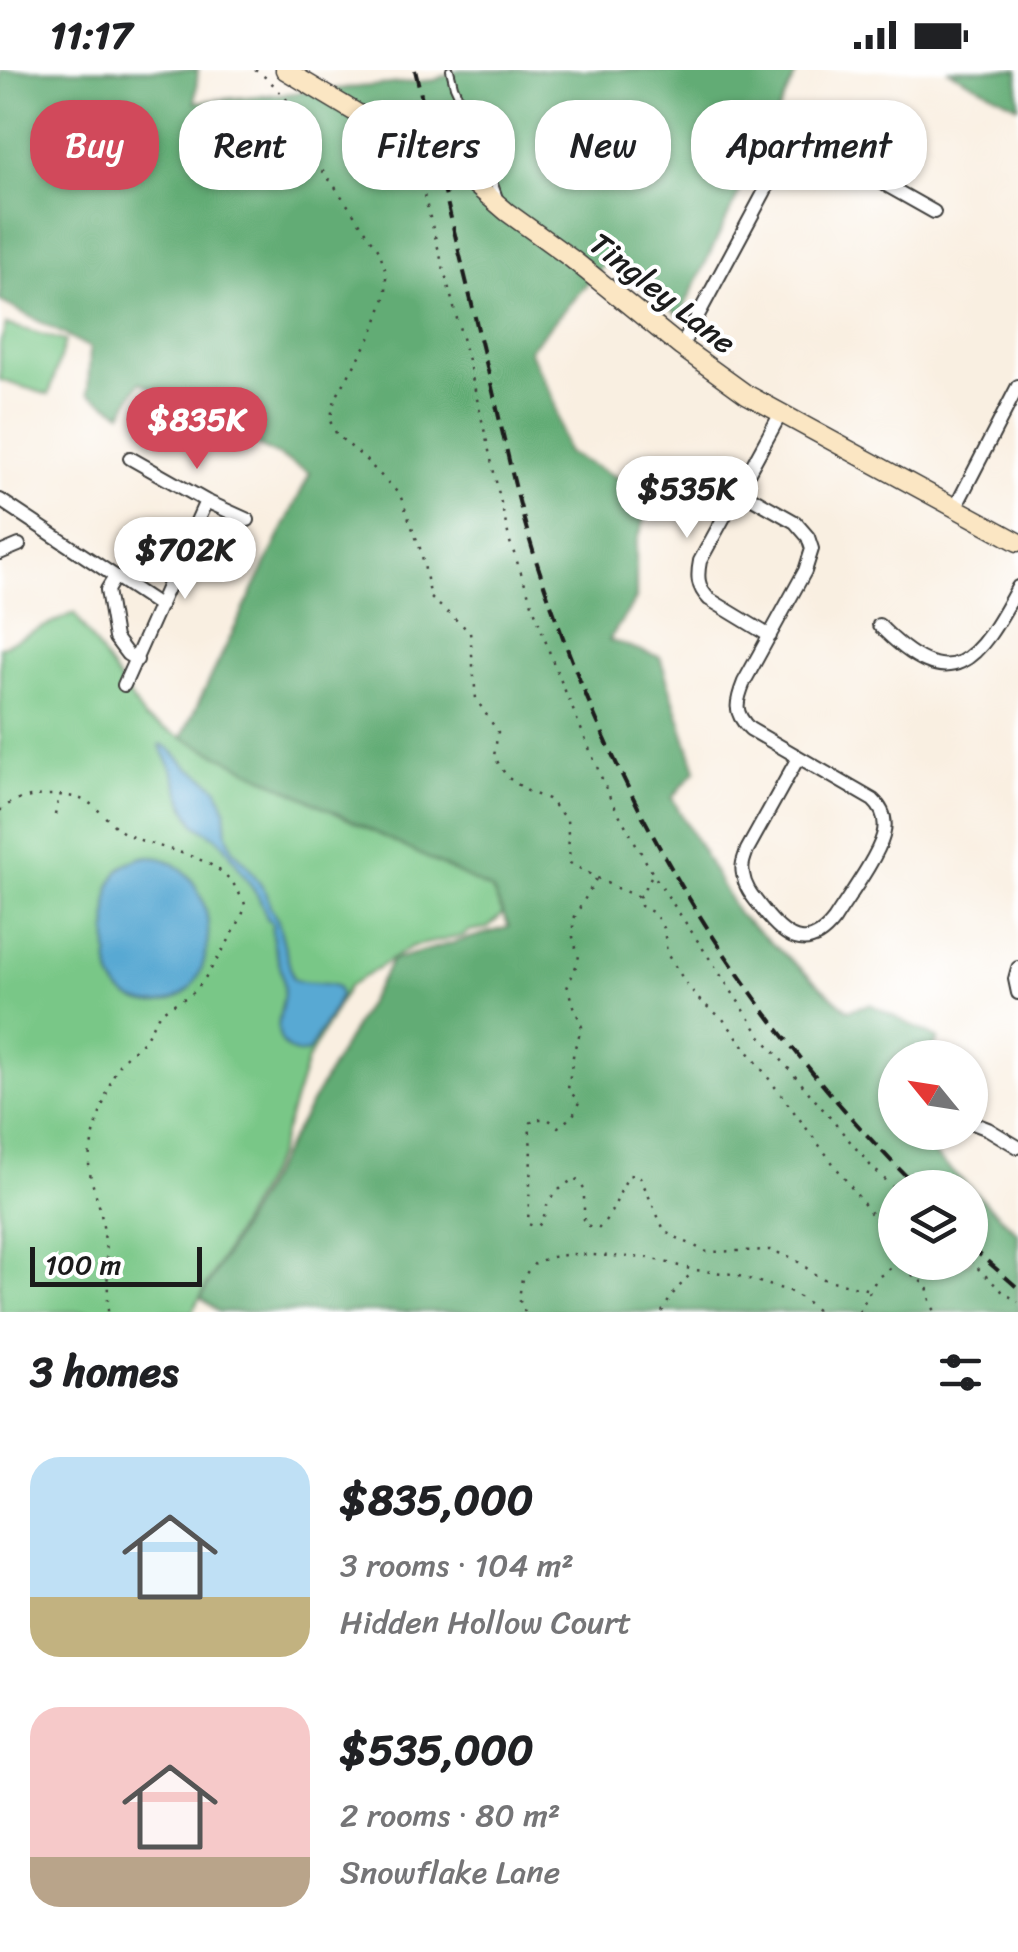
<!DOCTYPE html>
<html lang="en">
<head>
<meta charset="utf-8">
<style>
  body { margin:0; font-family:Sriracha,sans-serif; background:#f2f2f2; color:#202124; height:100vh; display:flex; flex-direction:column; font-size:38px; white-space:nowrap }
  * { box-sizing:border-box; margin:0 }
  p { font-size:32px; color:#757577 }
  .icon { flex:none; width:55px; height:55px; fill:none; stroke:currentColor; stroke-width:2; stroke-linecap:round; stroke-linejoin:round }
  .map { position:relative; height:1242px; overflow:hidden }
  .panel { display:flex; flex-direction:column; background:#fff; flex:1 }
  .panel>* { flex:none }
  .hud { position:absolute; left:30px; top:30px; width:960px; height:90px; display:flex; gap:20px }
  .needle { width:65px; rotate:300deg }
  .controls { position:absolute; left:878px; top:970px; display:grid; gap:20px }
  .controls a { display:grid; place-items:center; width:110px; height:110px; border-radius:50%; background:#fff; box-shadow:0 2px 8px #0004; font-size:50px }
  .scale { position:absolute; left:30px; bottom:25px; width:172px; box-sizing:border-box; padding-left:10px; border:5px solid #1c1c1c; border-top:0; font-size:28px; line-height:35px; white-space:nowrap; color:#1c1c1c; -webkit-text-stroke:8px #fff; paint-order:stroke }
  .price { position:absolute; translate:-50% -85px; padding:0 22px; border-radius:35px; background:#fff; color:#222; font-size:32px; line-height:65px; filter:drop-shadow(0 2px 5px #0008) }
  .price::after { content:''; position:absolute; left:50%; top:60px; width:30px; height:22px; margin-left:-15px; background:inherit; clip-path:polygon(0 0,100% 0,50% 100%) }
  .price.current { background:#d1495b; color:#fff }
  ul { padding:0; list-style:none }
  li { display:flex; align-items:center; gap:30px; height:250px; padding:0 30px }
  li span { display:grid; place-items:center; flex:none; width:280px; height:200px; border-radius:30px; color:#555 }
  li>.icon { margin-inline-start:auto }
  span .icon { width:120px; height:120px; fill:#fffc; stroke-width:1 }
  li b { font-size:42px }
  h2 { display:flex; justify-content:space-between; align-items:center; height:120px; padding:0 30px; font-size:42px }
  .pill { padding:0 35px; border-radius:40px; background:#fff; box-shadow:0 2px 8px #0004; font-size:35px; line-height:90px }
  .pill.current { background:#d1495b; color:#fff }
  .status { display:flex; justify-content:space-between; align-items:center; height:70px; padding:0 50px; background:#fff; direction:ltr }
  .status svg { height:28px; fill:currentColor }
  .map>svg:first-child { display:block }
  .green { fill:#79c787; stroke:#4a7252; stroke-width:2.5 }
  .forest { fill:#62ac74; stroke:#3f6448; stroke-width:2.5 }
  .water { fill:#59a9d3; stroke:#3a6278; stroke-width:2.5 }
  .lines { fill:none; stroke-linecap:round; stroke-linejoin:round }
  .lane-casing { stroke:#3d3c3a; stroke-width:10 }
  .street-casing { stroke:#3d3c3a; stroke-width:16 }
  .secondary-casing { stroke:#3d3c3a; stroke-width:21 }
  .path { stroke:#3d3c3a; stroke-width:2.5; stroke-dasharray:2.5 8; stroke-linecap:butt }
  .lane { stroke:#fff; stroke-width:6 }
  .street { stroke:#fff; stroke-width:12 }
  .secondary { stroke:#fbe6c3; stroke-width:18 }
  .rail { stroke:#1c1c1c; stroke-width:4; stroke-dasharray:15 8; stroke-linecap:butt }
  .labels { text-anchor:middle; stroke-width:8; stroke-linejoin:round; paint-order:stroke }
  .street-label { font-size:32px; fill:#1c1c1c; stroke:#fff }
</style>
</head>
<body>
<div class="status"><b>11:17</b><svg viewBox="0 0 49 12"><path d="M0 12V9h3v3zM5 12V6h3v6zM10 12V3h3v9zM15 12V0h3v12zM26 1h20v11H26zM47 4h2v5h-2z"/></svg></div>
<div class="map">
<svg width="1018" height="1242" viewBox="0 0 1018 1242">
  <rect width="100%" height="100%" fill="#fff"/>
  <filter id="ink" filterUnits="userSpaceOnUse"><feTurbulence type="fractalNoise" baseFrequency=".01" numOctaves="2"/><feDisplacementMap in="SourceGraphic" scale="20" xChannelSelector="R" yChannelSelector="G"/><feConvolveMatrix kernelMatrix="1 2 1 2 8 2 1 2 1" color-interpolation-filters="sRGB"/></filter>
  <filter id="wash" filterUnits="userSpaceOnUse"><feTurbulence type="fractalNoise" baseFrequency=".0048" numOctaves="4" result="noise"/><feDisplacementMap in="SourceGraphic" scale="40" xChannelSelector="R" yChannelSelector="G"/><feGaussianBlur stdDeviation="2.25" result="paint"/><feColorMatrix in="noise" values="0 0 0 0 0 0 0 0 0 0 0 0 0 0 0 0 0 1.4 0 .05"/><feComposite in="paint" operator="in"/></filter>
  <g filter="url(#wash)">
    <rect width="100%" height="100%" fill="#f9efe1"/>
    <path class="green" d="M6 254 65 271 49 325 0 310V274Z
      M74 543 145 649 492 820 503 844 488 858 470 861 463 866 411 877 348 917 307 991 277 1086 192 1242H0V577Z"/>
    <path class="forest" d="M0 0H198L195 32 435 10 459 0H798L680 246 607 191 529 280 553 328 567 383 653 425 636 475V529L609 570 660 587 696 700 672 728 738 844 848 940 870 934 939 969 929 987 895 988V1062L911 1063 970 1118H895V1192H970V1118L1018 1163V1242H219L201 1228 392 890 509 857 492 820 182 667 310 403 140 312 122 343 88 323 90 278 0 231Z
      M947 0H1018V36Z"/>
    <path class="water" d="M161 674 170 679 188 697 203 706 218 719 225 738 227 765 233 780 246 793 267 824 270 836 278 851 293 909C307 916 323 910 338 917L340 925 335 936 308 982C300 984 293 984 286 977 269 959 286 936 284 915 282 894 270 875 272 853L267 848 259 828 225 776 220 770 195 754 186 739 172 699 160 676Z
      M143 787C150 787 160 787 166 790 195 802 210 837 208 866 207 885 201 910 186 922 163 940 126 938 112 909 106 896 107 831 110 817 111 815 116 804 117 803 124 793 133 791 143 787Z"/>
  </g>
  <g filter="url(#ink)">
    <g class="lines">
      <defs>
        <path id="lane" d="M450 0 454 16 476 64 499 128"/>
        <path id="street" d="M681 277 773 106C791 86 804 78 831 84L934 142
          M130 388 206 431 248 450
          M740 421 795 452 808 467 812 479 805 501 744 612C736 632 733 643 750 659L873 730C884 740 887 752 883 766 877 788 847 829 834 850 807 885 784 867 763 840 754 828 745 819 743 804 741 795 744 789 747 780L798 688
          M0 430 160 536
          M955 438 1018 316
          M0 483 19 475
          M115 507 107 520 115 568 127 584 137 590
          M879 555C952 630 978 591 1018 517
          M770 566 709 529C697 517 697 506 700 491L781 343
          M124 615 206 431
          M1018 898 1015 909 1018 923
          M970 1052 988 1059 1018 1077"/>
        <path id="secondary" d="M285 0 472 112 507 142 572 189 681 277 746 324 1018 472"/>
      </defs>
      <use href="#lane" class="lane-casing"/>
      <use href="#street" class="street-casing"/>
      <use href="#secondary" class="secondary-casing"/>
      <path class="path" d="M255 0 269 10 288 31 290 59 335 117 379 180 386 202V225L372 265 335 329 330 351 337 365 363 387 400 425 421 481 431 528 470 562 476 629 498 662 494 686 507 707 529 722 548 729 567 750 570 793 614 817 639 827
        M416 95 469 294 510 472 553 592 610 728 653 804 762 967 870 1095 895 1119
        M0 741C15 723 73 719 92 735 104 744 112 756 126 764 162 782 217 783 238 821 240 826 244 830 245 835 246 846 205 910 196 920 185 931 168 934 159 945 152 953 150 964 143 971 135 980 123 987 117 998 108 1014 89 1075 89 1092 89 1110 98 1127 101 1144 107 1177 108 1208 108 1242
        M55 745 59 726
        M651 807 639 827 641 836 654 843 664 858 667 884 686 913 701 932 722 948 735 964 857 1125 877 1152 884 1176 895 1192
        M596 809 573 850V867L579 889 567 918 582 957 574 980 568 1019 579 1032 573 1046 558 1057 548 1049H534L529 1055C533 1088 529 1121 528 1154L537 1157C546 1149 543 1143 548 1133 554 1122 565 1115 575 1108L584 1119V1154L598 1159C617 1139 616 1127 629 1105L640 1107 665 1162 707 1182 770 1180 793 1188 820 1208 870 1220
        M970 1191 1003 1222 1018 1232
        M895 1192 927 1216 931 1235 936 1242
        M525 1242 519 1229 522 1208 536 1192 552 1187 572 1184 650 1188 694 1200 732 1204 789 1221 806 1231 819 1242
        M662 1242 672 1225 693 1201
        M859 1242 877 1208 895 1195"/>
      <use href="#lane" class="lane"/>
      <use href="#street" class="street"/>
      <use href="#secondary" class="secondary"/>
      <path class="rail" d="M415 0C440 103 465 206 490 309 504 367 516 427 534 484 612 728 736 938 918 1118
        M970 1176 1018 1218"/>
    </g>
  </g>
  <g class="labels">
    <g class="street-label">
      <text transform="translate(663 223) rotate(38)" y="11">Tingley Lane</text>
    </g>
  </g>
</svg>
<div class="controls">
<a><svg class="needle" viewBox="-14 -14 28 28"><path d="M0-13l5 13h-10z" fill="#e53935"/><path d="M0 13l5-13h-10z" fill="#757577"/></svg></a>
<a><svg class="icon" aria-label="layers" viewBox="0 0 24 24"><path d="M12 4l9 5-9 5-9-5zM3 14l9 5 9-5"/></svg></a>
</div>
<div class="scale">100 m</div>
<b class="price current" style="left:197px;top:402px">$835K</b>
<b class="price" style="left:687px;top:471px">$535K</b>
<b class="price" style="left:185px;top:532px">$702K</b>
<div class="hud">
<a class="pill current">Buy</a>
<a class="pill">Rent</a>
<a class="pill">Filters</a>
<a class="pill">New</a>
<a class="pill">Apartment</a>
</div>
</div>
<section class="panel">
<h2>3 homes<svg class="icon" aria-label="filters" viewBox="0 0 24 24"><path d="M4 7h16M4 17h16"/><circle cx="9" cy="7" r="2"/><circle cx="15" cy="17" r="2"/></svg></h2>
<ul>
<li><span style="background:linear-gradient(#bfe0f5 70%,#c2b280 0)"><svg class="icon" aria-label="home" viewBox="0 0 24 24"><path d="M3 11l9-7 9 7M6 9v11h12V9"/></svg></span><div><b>$835,000</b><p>3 rooms · 104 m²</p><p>Hidden Hollow Court</p></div></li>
<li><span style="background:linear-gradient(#f6c9c9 75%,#b9a48a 0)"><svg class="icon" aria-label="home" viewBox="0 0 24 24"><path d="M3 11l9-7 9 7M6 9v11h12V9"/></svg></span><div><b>$535,000</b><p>2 rooms · 80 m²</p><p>Snowflake Lane</p></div></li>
</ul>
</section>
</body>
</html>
